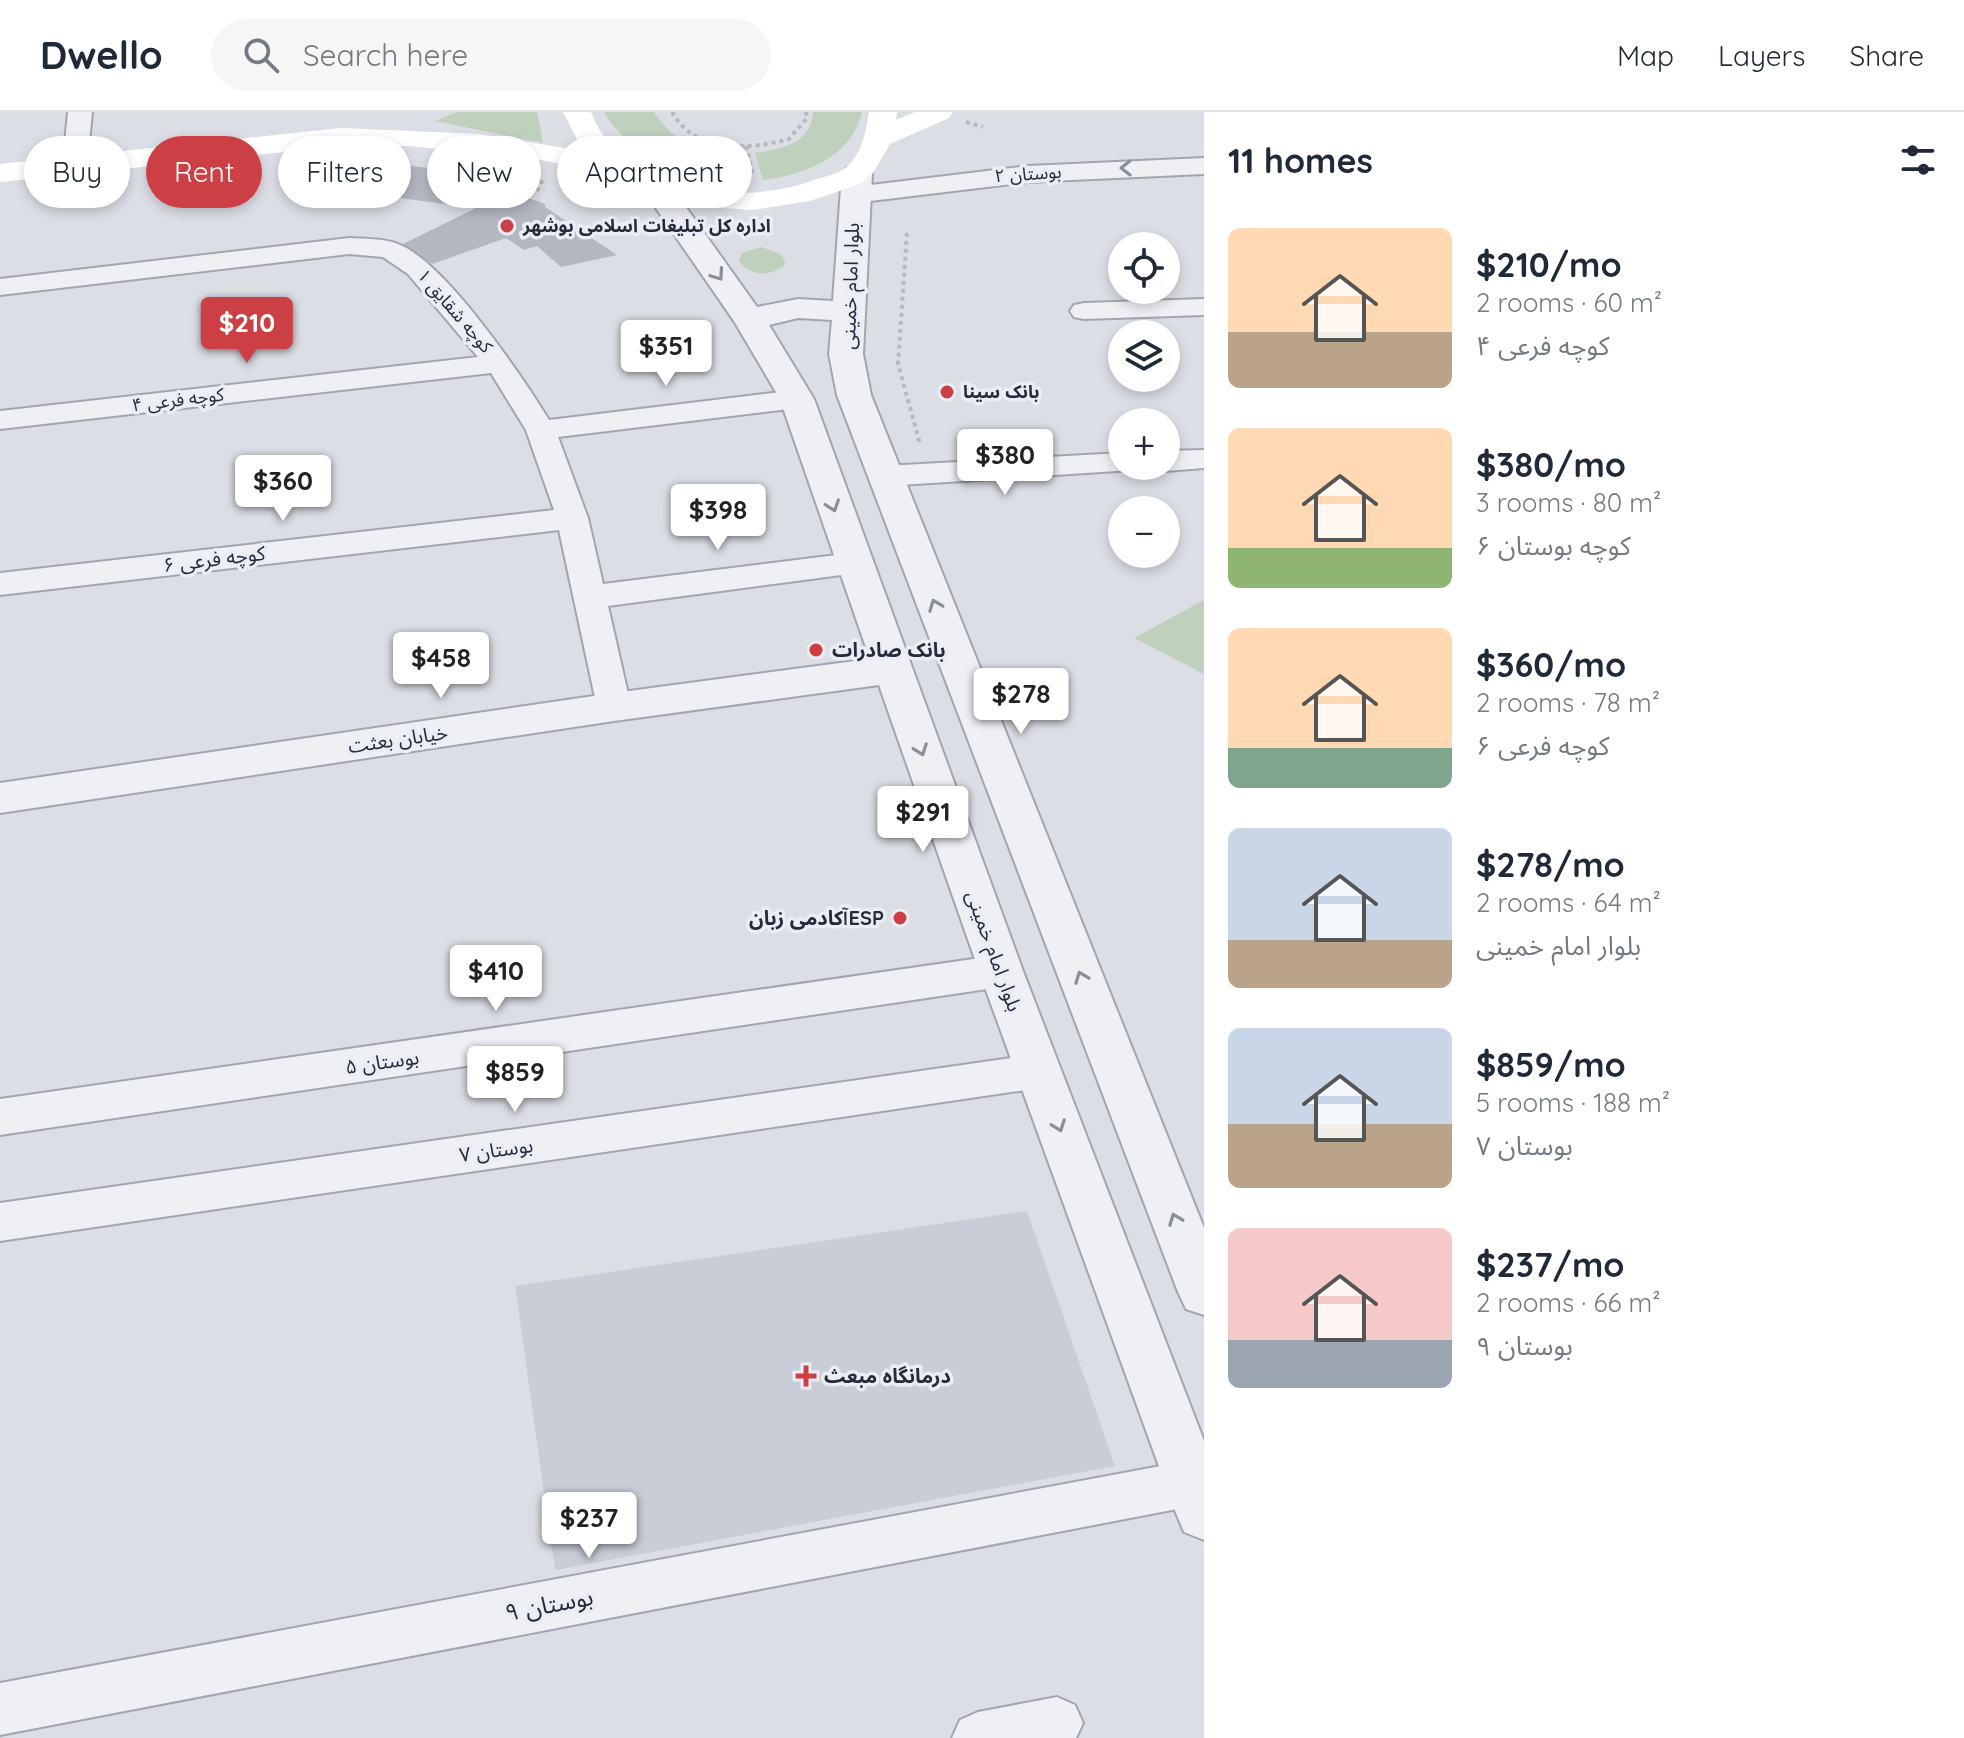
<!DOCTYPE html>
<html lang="en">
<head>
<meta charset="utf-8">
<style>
  body { margin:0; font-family:Quicksand,"Noto Sans Arabic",sans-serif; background:#f6f6f7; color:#1f2937; height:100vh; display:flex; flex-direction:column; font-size:30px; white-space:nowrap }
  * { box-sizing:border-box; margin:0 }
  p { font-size:26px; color:#747a83 }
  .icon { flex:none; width:44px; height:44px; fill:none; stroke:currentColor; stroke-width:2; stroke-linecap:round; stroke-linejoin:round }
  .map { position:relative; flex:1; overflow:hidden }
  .panel { display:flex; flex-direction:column; background:#fff; width:760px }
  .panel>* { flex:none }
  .banner { position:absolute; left:24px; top:24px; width:760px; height:72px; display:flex; gap:16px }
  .controls { position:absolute; left:1108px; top:120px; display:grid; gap:16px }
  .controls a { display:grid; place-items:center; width:72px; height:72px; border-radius:50%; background:#fff; box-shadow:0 4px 12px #0003; font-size:40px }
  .price { position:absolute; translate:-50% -68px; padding:0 18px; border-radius:8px; background:#fff; color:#222; font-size:26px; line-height:52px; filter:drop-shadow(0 2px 4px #0008) }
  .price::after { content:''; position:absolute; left:50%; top:48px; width:24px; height:18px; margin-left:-12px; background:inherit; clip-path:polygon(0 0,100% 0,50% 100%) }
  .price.active { background:#cc3f44; color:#fff }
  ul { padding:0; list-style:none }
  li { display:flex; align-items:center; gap:24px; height:200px; padding:0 24px }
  li span { display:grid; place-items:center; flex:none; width:224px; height:160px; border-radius:12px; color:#555 }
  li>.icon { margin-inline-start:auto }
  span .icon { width:96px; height:96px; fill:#fffc; stroke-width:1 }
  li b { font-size:34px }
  h2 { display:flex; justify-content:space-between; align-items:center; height:96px; padding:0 24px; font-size:34px }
  .chip { padding:0 28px; border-radius:36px; background:#fff; box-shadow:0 4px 12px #0003; font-size:28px; line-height:72px }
  .chip.active { background:#cc3f44; color:#fff }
  header { display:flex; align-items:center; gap:48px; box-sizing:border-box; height:112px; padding:0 40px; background:#fff; border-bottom:2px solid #e0e1e3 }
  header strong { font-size:38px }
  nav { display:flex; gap:44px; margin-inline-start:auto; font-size:28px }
  .search { width:560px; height:72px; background:#f6f6f7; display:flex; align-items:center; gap:20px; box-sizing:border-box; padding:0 28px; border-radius:44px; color:#747a83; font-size:30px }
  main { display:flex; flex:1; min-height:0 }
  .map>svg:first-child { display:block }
  .built { fill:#cacdd8 }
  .green { fill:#bfd0bd }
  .building { fill:#b3b7c2 }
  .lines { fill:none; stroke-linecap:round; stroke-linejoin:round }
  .minor-casing { stroke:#a2a5b0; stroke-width:4 }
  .tertiary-casing { stroke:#a2a5b0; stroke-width:4 }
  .path { stroke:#b6b9c0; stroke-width:4; stroke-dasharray:4 4; stroke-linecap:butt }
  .minor { fill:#eef0f4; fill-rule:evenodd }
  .tertiary { fill:#eef0f4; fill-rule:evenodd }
  .secondary { fill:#fff; fill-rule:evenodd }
  .oneway { stroke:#8a8e98 }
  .poi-dot { fill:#cc3f44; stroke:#ebedf4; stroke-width:3 }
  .labels { text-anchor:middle; stroke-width:7; stroke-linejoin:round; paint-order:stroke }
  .far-street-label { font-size:18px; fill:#262b3c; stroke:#ebedf4 }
  .far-poi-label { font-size:18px; font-weight:bold; fill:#262b3c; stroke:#ebedf4; text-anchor:start }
  .street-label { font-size:20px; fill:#262b3c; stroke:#ebedf4 }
  .poi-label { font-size:20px; font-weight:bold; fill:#262b3c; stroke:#ebedf4; text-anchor:start }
  .near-street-label { font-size:24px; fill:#262b3c; stroke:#ebedf4 }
</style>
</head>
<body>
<header>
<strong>Dwello</strong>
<div class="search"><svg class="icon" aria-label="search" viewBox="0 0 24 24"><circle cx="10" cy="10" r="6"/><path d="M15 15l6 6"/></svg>Search here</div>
<nav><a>Map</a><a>Layers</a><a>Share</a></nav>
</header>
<main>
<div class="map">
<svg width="1204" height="1626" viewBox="0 0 1204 1626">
  <rect width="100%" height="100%" fill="#dcdee6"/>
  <path class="built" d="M1027 1099 1115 1354 555 1458 515 1174Z"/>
  <path class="green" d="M457 0H537L543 31 435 9Z
    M604 0H654C673 30 700 40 735 42L741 69C688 68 632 47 604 0Z
    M813 0H862C851 46 804 63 763 68L755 41C781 37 811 32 813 0Z
    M761 135 781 142 785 150 784 154C769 165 750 164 739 149L742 141Z
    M1204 488V562L1134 526Z"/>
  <path class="building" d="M395 52 454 59 545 92V95L617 143 561 155 537 134 524 138 506 126 432 152 403 132 476 96 377 83Z"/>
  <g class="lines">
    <defs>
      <path id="minor" d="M68 0H92L89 31 86 36H68L65 31Z
        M1204 46V62L1028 70 854 91 845 88 841 83 845 78 854 75 1028 54Z
        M349 126C364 127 383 126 398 132 445 150 521 263 549 308L797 278 807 281 812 287 807 293 797 296 558 325 588 406 603 472 853 441 864 444 869 452 864 460 608 494 631 595 626 604 614 607 602 604 597 595 559 418 0 483V461L554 398 526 318 491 261 0 317V299L478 245 408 162 383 145 349 142 0 183V167Z
        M1204 187V203L1084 207 1074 205 1070 199 1074 193 1084 191Z
        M1204 338V356L1166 359 1154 354H1166V339Z
        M1122 341V354H1135L1133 358 884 374 873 371 869 364 873 357 884 354Z
        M1001 843 1015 848 1020 859 1015 870 1001 875 0 1023V987Z
        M1039 942 1053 947 1059 959 1053 971 1039 976 0 1129V1091Z
        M1193 1348 1204 1352V1390L1193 1394 0 1623V1571Z
        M1057 1585 1075 1593 1083 1611 1076 1626H952L960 1608 978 1600Z"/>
      <path id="tertiary" d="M857 53 867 56 872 62 863 242 871 283 1204 1116V1203L1186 1197 1178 1180 837 283 829 242 832 208 798 206 769 213 814 287 1023 859 1204 1329V1428L1184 1420 1176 1401 979 859 879 573 614 609 0 701V671L614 581 870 547 780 287 734 209 642 76 646 70 657 67 668 70 757 195 798 187 833 189 842 62 847 56Z"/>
    </defs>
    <use href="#minor" class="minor-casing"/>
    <use href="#tertiary" class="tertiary-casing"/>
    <path class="path" d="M672 0C695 42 749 38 789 27L807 6 806 0
      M966 10 983 15
      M746 34 753 64
      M537 79 543 67
      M907 121 898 252 920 332"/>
    <use href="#minor" class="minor"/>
    <use href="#tertiary" class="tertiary"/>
    <path class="secondary" d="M563 0H591C622 82 737 95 811 69 822 65 836 63 845 56 862 43 866 19 869 0H897L896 8 915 0H953L949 6 890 32 873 61 860 72 810 89 753 98 693 94 664 88 628 75 605 61 547 49 410 34H341L0 70V52L341 16 479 22 583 39Z"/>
  </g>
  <defs><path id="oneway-chevron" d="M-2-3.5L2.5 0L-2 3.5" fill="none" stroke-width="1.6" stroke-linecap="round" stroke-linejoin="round" transform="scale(2)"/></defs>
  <g class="oneway">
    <use href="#oneway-chevron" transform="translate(1126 56) rotate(179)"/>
    <use href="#oneway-chevron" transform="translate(718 163) rotate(55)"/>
    <use href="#oneway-chevron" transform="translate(833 394) rotate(71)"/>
    <use href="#oneway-chevron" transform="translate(935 493) rotate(-111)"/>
    <use href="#oneway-chevron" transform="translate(921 638) rotate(70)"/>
    <use href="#oneway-chevron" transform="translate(1081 865) rotate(-111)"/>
    <use href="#oneway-chevron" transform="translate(1059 1014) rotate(70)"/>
    <use href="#oneway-chevron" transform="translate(1175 1107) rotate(-111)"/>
  </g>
  <g class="poi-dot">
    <circle cx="507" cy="114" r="8"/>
    <circle cx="947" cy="280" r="8"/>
    <circle cx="816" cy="538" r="8"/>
    <circle cx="900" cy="806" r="8"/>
    <path d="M802 1252h8v8h8v8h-8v8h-8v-8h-8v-8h8z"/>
  </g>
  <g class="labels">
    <g class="far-street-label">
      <text transform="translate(1028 62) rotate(-4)" y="6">بوستان ۲</text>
      <text transform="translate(455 199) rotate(49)" y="6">کوچه شقایق ۱</text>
      <text transform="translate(178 288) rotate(-7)" y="6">کوچه فرعی ۴</text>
    </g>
    <g class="far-poi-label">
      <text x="523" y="120">اداره کل تبلیغات اسلامی بوشهر</text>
      <text x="963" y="286">بانک سینا</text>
    </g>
    <g class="street-label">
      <text transform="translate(850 174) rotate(-88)" y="7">بلوار امام خمینی</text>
      <text transform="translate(214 447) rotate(-7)" y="7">کوچه فرعی ۶</text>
      <text transform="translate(398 627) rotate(-8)" y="7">خیابان بعثت</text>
      <text transform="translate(994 839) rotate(70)" y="7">بلوار امام خمینی</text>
      <text transform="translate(382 950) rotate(-8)" y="7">بوستان ۵</text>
      <text transform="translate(496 1038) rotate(-8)" y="7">بوستان ۷</text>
    </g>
    <g class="poi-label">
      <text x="832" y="545">بانک صادرات</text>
      <text x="884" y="813" text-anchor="end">آکادمی زبانESP</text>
      <text x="824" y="1271">درمانگاه مبعث</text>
    </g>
    <g class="near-street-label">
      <text transform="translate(549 1493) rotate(-11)" y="8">بوستان ۹</text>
    </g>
  </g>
</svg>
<div class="controls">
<a><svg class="icon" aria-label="locate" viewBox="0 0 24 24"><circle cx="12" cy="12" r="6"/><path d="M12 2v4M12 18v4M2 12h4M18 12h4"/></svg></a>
<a><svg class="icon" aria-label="layers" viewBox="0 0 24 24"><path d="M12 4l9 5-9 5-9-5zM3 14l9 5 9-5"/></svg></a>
<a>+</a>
<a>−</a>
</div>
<b class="price active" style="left:247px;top:253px">$210</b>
<b class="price" style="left:666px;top:276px">$351</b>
<b class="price" style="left:1005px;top:385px">$380</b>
<b class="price" style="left:283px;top:411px">$360</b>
<b class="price" style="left:718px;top:440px">$398</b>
<b class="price" style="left:441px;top:588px">$458</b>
<b class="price" style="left:1021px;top:624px">$278</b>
<b class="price" style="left:923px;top:742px">$291</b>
<b class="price" style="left:496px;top:901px">$410</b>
<b class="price" style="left:515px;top:1002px">$859</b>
<b class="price" style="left:589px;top:1448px">$237</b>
<div class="banner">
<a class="chip">Buy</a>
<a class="chip active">Rent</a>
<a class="chip">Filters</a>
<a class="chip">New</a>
<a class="chip">Apartment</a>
</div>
</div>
<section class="panel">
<h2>11 homes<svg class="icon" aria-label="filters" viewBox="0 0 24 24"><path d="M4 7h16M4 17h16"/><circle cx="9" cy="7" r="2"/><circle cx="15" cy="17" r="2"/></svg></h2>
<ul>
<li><span style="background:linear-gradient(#ffd9b3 65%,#b9a48a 0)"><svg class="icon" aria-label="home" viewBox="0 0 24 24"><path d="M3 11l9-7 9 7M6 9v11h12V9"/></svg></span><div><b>$210/mo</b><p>2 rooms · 60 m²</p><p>کوچه فرعی ۴</p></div></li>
<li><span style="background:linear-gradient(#ffd9b3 75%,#8fb573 0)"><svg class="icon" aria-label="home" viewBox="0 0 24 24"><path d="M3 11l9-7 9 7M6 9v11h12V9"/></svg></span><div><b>$380/mo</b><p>3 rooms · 80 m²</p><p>کوچه بوستان ۶</p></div></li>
<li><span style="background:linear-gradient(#ffd9b3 75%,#7fa58c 0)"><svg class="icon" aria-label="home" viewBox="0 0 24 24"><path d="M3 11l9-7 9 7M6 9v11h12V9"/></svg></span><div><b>$360/mo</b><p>2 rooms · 78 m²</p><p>کوچه فرعی ۶</p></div></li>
<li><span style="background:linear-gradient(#c9d6e8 70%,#b9a48a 0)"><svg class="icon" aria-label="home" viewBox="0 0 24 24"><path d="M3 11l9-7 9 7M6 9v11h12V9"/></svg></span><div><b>$278/mo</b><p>2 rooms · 64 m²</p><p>بلوار امام خمینی</p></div></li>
<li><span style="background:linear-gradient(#c9d6e8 60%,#b9a48a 0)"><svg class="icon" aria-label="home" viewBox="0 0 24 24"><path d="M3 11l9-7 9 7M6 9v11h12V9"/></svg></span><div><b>$859/mo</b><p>5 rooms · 188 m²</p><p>بوستان ۷</p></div></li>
<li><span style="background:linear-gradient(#f6c9c9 70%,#9aa5b1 0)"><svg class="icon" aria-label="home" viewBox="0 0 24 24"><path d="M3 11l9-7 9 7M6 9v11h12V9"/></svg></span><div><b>$237/mo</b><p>2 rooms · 66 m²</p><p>بوستان ۹</p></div></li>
</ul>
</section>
</main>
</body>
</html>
